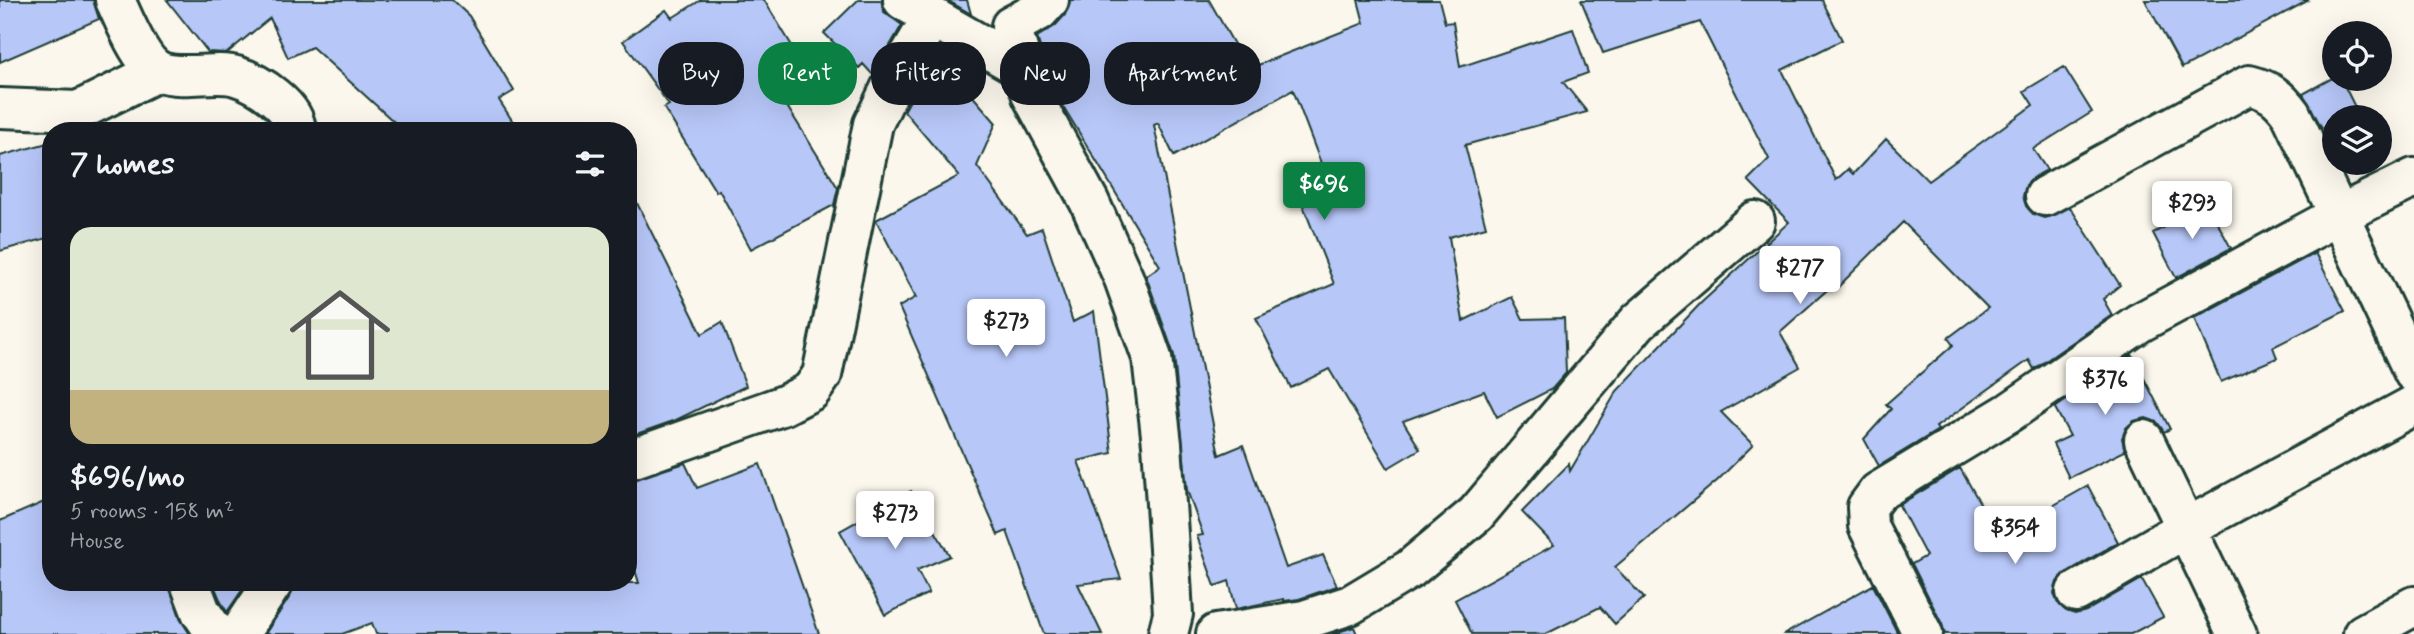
<!DOCTYPE html>
<html lang="en">
<head>
<meta charset="utf-8">
<style>
  body { margin:0; font-family:Mynerve,sans-serif; background:#20242c; color:#f1f3f6; height:100vh; display:flex; flex-direction:column; font-size:26px; white-space:nowrap }
  * { box-sizing:border-box; margin:0 }
  p { font-size:23px; color:#9ea1a6 }
  .icon { flex:none; width:38px; height:38px; fill:none; stroke:currentColor; stroke-width:2; stroke-linecap:round; stroke-linejoin:round }
  .map { position:relative; flex:1; overflow:hidden }
  .details { position:absolute; left:42px; top:122px; width:595px; height:469px; display:flex; flex-direction:column; background:#171b24; border-radius:28px; box-shadow:0 7px 28px #0002 }
  .details>* { flex:none }
  .guide { position:absolute; left:658px; top:42px; width:665px; height:63px; display:flex; gap:14px }
  .controls { position:absolute; left:2322px; top:21px; display:grid; gap:14px }
  .controls a { display:grid; place-items:center; width:70px; height:70px; border-radius:50%; background:#171b24; box-shadow:0 7px 28px #0002; font-size:35px }
  .price { position:absolute; translate:-50% -60px; padding:0 16px; border-radius:7px; background:#fff; color:#222; font-size:23px; line-height:46px; filter:drop-shadow(0 2px 4px #0008) }
  .price::after { content:''; position:absolute; left:50%; top:42px; width:21px; height:16px; margin-left:-10px; background:inherit; clip-path:polygon(0 0,100% 0,50% 100%) }
  .price.selected { background:#0b8043; color:#fff }
  ul { padding:0; list-style:none }
  li { display:grid; align-content:center; gap:14px; height:371px; padding:0 28px }
  li+li { border-top:2px solid #363941 }
  li span { display:grid; place-items:center; height:217px; border-radius:21px; color:#555 }
  li>.icon { margin-inline-start:auto }
  span .icon { width:126px; height:126px; fill:#fffc; stroke-width:1 }
  li b { font-size:30px }
  h2 { display:flex; justify-content:space-between; align-items:center; height:84px; padding:0 28px; font-size:30px }
  .pill { padding:0 24px; border-radius:28px; background:#171b24; box-shadow:0 7px 28px #0002; font-size:24px; line-height:63px }
  .pill.selected { background:#0b8043; color:#fff }
  .map>svg:first-child { display:block }
  .building { fill:#b7c7f8; stroke:#1f3d34; stroke-width:2 }
  .lines { fill:none; stroke-linecap:round; stroke-linejoin:round }
  .minor-casing { stroke:#1f3d34; stroke-width:44 }
  .minor { stroke:#fbf7ec; stroke-width:38 }
</style>
</head>
<body>
<div class="map">
<svg width="2414" height="634" viewBox="0 0 2414 634">
  <rect width="100%" height="100%" fill="#fbf7ec"/>
  <filter id="ink" filterUnits="userSpaceOnUse"><feTurbulence type="fractalNoise" baseFrequency=".0143" numOctaves="2"/><feDisplacementMap in="SourceGraphic" scale="14" xChannelSelector="R" yChannelSelector="G"/><feConvolveMatrix kernelMatrix="1 2 1 2 8 2 1 2 1" color-interpolation-filters="sRGB"/></filter>
  <g filter="url(#ink)">
    <path class="building" d="M0 0H93L99 19 0 62Z
      M167 0H452L469 16 514 91 499 100 519 131H404L312 47 288 58 270 18 227 53 208 52Z
      M701 0H764L816 85 788 108 838 188 834 205 751 249 719 190 716 192 664 108 669 105 623 41 666 10 672 18Z
      M858 0H881L884 12 902 25 873 75 863 64 859 68 824 33Z
      M947 0H967L971 14Z
      M1070 0H1209L1248 69 1364 23 1358 0H1439L1445 23 1453 22 1460 67 1573 29 1588 73 1563 82 1587 112 1465 145 1486 227 1449 237 1463 321 1512 297 1523 319 1564 318 1566 373 1552 389 1497 417 1484 391 1403 421 1420 449 1388 468 1329 369 1291 388 1256 318 1334 284 1295 185 1325 174 1293 90 1174 156 1158 123 1154 125 1219 455 1243 445 1286 568 1323 555 1337 586 1299 599 1284 601V599L1236 609 1229 581 1215 586 1197 536 1203 535 1187 490 1174 355 1146 276 1160 266 1052 88 1037 37 1055 26 1065 15Z
      M1581 0H1822L1842 40 1782 70 1836 180 1848 169 1853 174 1886 139 1928 181 2033 105 2024 91 2064 67 2092 112 2033 149 2047 170 2034 177 2026 185 2023 196 2026 206 2033 214 2044 218 2055 215 2070 207 2120 285 2103 299 2112 315 2034 369 2029 360 1936 427 1938 430 1879 466 1864 439 1891 409 1886 404 1953 345 1948 338 1988 308 1903 222 1838 287 1835 283 1780 332 1800 367 1721 412 1753 445 1718 480 1615 567 1644 598 1615 624 1600 607 1546 634H1472L1455 600 1554 545 1522 512 1569 464 1570 471 1617 391 1701 303 1789 222 1748 180 1769 159 1700 22 1603 53Z
      M2145 0H2309L2182 68Z
      M940 47 953 54 944 63 996 123 977 166 1027 234 1042 228 1073 322 1094 311 1112 453 1078 461 1121 579 1078 584 1102 634H1044L1007 531 998 535 899 307 916 297 876 220 959 176 904 111Z
      M2334 77V79H2341L2356 109 2340 117H2334V121L2322 128 2303 94Z
      M51 142V237L0 251V156Z
      M628 185 702 334 722 322 746 386 676 420 628 437Z
      M2208 205 2231 248 2176 278 2153 233Z
      M2315 253 2345 311 2273 347 2277 358 2221 382 2194 318Z
      M2132 355 2170 429 2164 432 2157 422 2146 418 2134 421 2126 428 2122 438 2125 451 2069 478 2053 444 2070 436 2055 408Z
      M685 463 697 488 760 464 819 634H376L372 623 342 634H265L291 595 295 583H639L628 547V481Z
      M1960 468 1999 536 2088 486 2118 542 2064 574 2057 582 2054 593 2057 602 2066 611 2075 614 2086 611 2142 579 2163 617 2131 634H1945L1942 624 1912 564 1926 556 1899 505Z
      M911 491 950 556 917 570 929 593 885 615 840 531Z
      M51 499V583H169L181 620 190 634H0V521Z
      M213 583H247L227 612 221 602Z
      M1873 585 1898 634H1785Z
      M1354 627 1357 634H1332Z"/>
    <g class="lines">
      <defs>
        <path id="minor" d="M115 0C124 19 141 64 161 72 184 80 215 70 236 76 257 82 296 107 296 131
          M903 0 1023 69
          M1049 0 1039 11 1011 26 1032 96 1089 201 1124 279 1152 358 1162 444 1171 579 1173 614 1168 634
          M0 108 78 111 159 71
          M2045 196 2249 85C2269 90 2279 97 2291 114L2414 373
          M2144 440 2237 634
          M628 460 784 405 811 391 822 375 873 124 891 87 932 17
          M190 583 201 612 216 634
          M2076 592 2186 528 2414 405
          M239 634 273 583
          M1216 634 1304 620 1350 605 1410 569 1476 514 1638 322 1755 221
          M1923 634 1868 526 1867 507 1878 492 2010 412 2139 323 2339 215 2414 178
          M2363 634 2414 606"/>
      </defs>
      <use href="#minor" class="minor-casing"/>
      <use href="#minor" class="minor"/>
    </g>
  </g>
</svg>
<div class="controls">
<a><svg class="icon" aria-label="locate" viewBox="0 0 24 24"><circle cx="12" cy="12" r="6"/><path d="M12 2v4M12 18v4M2 12h4M18 12h4"/></svg></a>
<a><svg class="icon" aria-label="layers" viewBox="0 0 24 24"><path d="M12 4l9 5-9 5-9-5zM3 14l9 5 9-5"/></svg></a>
</div>
<b class="price selected" style="left:1324px;top:222px">$696</b>
<b class="price" style="left:2192px;top:241px">$293</b>
<b class="price" style="left:1800px;top:306px">$277</b>
<b class="price" style="left:1006px;top:359px">$273</b>
<b class="price" style="left:2105px;top:417px">$376</b>
<b class="price" style="left:895px;top:551px">$273</b>
<b class="price" style="left:2015px;top:566px">$354</b>
<div class="guide">
<a class="pill">Buy</a>
<a class="pill selected">Rent</a>
<a class="pill">Filters</a>
<a class="pill">New</a>
<a class="pill">Apartment</a>
</div>
<section class="details">
<h2>7 homes<svg class="icon" aria-label="filters" viewBox="0 0 24 24"><path d="M4 7h16M4 17h16"/><circle cx="9" cy="7" r="2"/><circle cx="15" cy="17" r="2"/></svg></h2>
<ul>
<li><span style="background:linear-gradient(#dfe7d0 75%,#c2b280 0)"><svg class="icon" aria-label="home" viewBox="0 0 24 24"><path d="M3 11l9-7 9 7M6 9v11h12V9"/></svg></span><div><b>$696/mo</b><p>5 rooms · 158 m²</p><p>House</p></div></li>
</ul>
</section>
</div>
</body>
</html>
